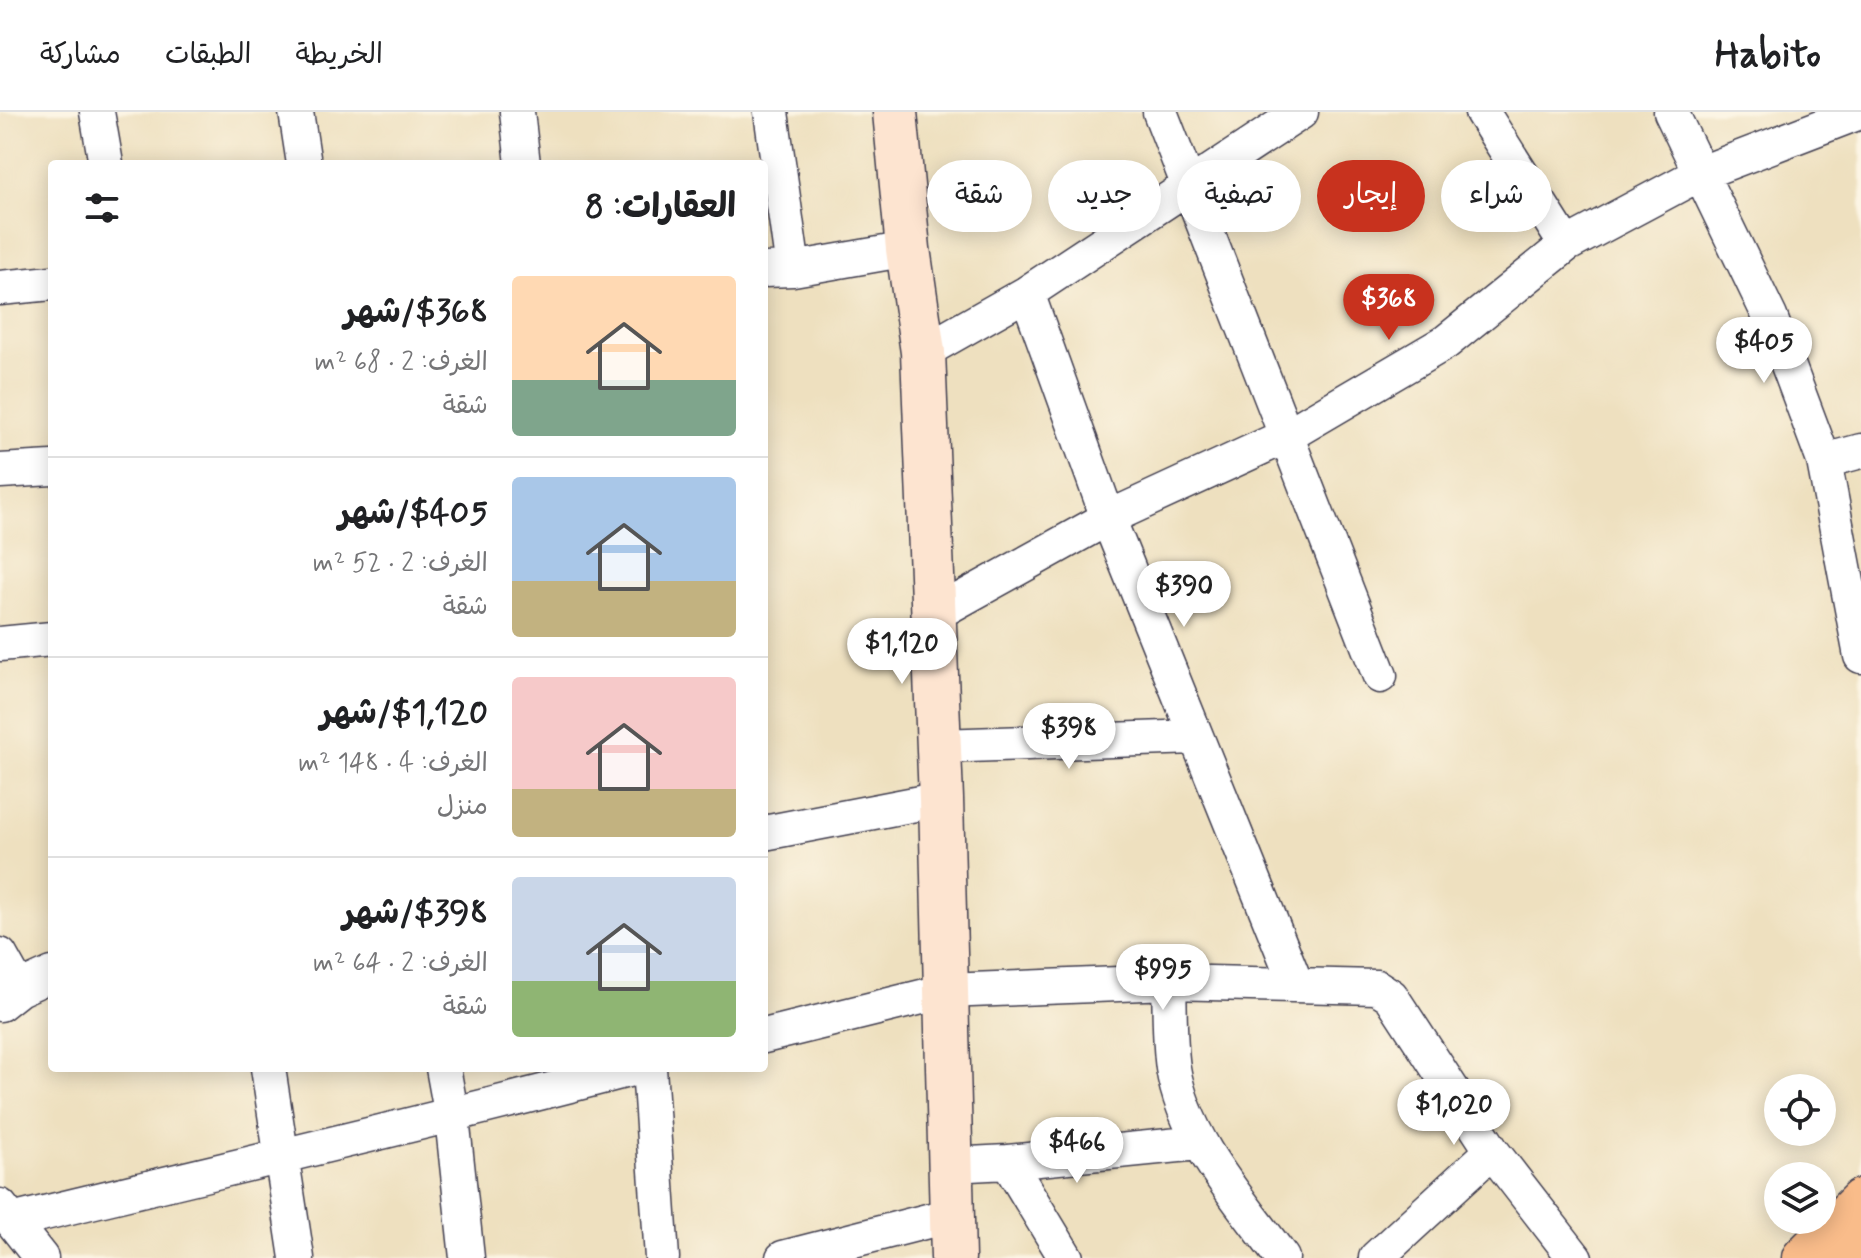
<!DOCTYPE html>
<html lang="ar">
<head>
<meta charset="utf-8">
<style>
  body { margin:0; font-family:Mynerve,"Playpen Sans Arabic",sans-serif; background:#f2f2f2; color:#202124; direction:rtl; height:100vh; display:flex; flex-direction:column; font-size:30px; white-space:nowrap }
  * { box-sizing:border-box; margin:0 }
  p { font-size:26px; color:#757577 }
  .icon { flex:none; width:44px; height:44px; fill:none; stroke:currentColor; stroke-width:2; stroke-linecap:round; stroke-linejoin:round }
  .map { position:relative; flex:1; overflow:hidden; direction:ltr }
  .details { position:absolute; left:48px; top:48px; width:720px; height:912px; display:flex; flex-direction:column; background:#fff; border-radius:8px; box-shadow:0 4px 20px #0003; direction:rtl }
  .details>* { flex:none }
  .top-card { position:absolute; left:792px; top:48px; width:760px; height:72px; direction:rtl; display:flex; gap:16px }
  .controls { position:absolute; left:1764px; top:962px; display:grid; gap:16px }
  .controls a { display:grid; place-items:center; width:72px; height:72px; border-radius:50%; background:#fff; box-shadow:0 4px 20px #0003; font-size:40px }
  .price { position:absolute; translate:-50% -68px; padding:0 18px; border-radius:28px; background:#fff; color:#222; font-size:26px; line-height:52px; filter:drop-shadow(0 2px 4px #0008) }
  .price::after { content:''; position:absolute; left:50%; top:48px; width:24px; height:18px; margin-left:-12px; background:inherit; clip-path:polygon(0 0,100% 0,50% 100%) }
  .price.active { background:#c8321e; color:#fff }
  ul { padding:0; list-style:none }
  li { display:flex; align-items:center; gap:24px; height:200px; padding:0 32px }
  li+li { border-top:2px solid #e0e0e0 }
  li span { display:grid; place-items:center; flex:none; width:224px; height:160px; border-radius:8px; color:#555 }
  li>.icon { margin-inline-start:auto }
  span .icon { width:96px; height:96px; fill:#fffc; stroke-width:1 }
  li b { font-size:34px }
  h2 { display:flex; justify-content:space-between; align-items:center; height:96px; padding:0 32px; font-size:34px }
  .tag { padding:0 28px; border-radius:36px; background:#fff; box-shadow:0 4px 20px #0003; font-size:28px; line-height:72px }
  .tag.active { background:#c8321e; color:#fff }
  header { display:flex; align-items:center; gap:48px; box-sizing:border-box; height:112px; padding:0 40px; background:#fff; border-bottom:2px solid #e0e0e0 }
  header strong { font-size:38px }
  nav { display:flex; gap:44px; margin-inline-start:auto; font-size:28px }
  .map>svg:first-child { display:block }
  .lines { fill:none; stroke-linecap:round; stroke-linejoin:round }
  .street-casing { stroke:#413e4f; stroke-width:37 }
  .secondary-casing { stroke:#413e4f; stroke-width:47 }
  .primary-casing { stroke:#413e4f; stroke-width:47 }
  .street { stroke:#fff; stroke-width:34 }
  .secondary { stroke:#fde4d0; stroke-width:44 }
  .primary { stroke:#f9bc8a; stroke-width:44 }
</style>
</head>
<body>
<header>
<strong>Habito</strong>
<nav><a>الخريطة</a><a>الطبقات</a><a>مشاركة</a></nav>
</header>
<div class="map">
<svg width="1861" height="1146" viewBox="0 0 1861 1146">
  <rect width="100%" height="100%" fill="#fcf5e5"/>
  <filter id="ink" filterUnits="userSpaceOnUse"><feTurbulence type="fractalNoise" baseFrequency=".0125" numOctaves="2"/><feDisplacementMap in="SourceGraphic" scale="16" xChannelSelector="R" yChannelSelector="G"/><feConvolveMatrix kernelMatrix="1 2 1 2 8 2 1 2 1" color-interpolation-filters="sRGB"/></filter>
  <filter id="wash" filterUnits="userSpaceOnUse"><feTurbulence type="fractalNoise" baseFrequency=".006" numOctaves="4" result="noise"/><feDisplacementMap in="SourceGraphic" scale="32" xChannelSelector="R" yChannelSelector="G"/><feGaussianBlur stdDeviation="1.8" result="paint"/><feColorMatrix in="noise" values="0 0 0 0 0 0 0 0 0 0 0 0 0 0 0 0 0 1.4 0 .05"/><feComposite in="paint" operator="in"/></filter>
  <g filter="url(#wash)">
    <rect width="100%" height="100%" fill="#eee0bf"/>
  </g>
  <g filter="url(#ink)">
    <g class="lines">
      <defs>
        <path id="street" d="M97 0 106 52
          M296 0 304 52
          M517 0 523 52
          M771 0 793 157
          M1160 0 1380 564
          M1482 0 1566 133
          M1671 0 1770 205 1824 349 1861 544
          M764 158 793 157 908 137
          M0 176 52 171
          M1027 181 1108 406 1296 872
          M923 240 1027 181 1301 0
          M1824 349 1861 339
          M0 359 52 356
          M933 503 1108 406 1286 324 1446 230 1566 133 1701 61 1860 0
          M0 532 52 527
          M939 634 1196 625
          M764 721 941 687
          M0 843 19 877
          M1169 870C1170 898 1169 928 1173 956 1185 1029 1240 1088 1282 1146
          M0 892 19 877 52 862
          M764 924 946 879 1169 870 1377 875 1391 884 1492 1039 1575 1146
          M268 956 297 1146
          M443 956 452 1005 467 1146
          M649 956 662 1146
          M1008 1050 1066 1146
          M950 1053 1008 1050 1199 1031
          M0 1094 41 1146
          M12 1109C220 1058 428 1011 635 956
          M783 1146 951 1103
          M1376 1146 1492 1039"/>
        <path id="secondary" d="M895 0 908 137 923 240 941 687 953 1146"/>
        <path id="primary" d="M1804 1146 1861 1089
          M1852 1146 1861 1138"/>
      </defs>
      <use href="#street" class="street-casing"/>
      <use href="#secondary" class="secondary-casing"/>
      <use href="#primary" class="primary-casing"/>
      <use href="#street" class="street"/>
      <use href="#secondary" class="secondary"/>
      <use href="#primary" class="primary"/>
    </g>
  </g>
</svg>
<div class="controls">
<a><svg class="icon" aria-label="locate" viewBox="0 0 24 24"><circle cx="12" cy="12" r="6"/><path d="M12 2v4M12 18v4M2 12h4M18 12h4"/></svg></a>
<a><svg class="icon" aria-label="layers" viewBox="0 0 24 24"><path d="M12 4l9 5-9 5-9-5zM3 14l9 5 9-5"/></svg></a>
</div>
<b class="price active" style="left:1389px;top:230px">$368</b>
<b class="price" style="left:1764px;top:273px">$405</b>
<b class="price" style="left:1184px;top:517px">$390</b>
<b class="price" style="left:902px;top:574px">$1,120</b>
<b class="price" style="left:1069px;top:659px">$398</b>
<b class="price" style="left:1163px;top:900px">$995</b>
<b class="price" style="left:1454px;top:1035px">$1,020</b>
<b class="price" style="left:1077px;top:1073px">$466</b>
<div class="top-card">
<a class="tag">شراء</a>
<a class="tag active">إيجار</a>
<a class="tag">تصفية</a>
<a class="tag">جديد</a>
<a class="tag">شقة</a>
</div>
<section class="details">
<h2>العقارات: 8<svg class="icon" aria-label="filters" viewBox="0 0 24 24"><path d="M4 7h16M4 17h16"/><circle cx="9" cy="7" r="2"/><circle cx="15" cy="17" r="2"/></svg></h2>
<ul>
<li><span style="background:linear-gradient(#ffd9b3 65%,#7fa58c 0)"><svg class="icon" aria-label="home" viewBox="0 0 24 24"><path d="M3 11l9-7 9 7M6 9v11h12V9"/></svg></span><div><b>$368/شهر</b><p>الغرف: 2 · 68 m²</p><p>شقة</p></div></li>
<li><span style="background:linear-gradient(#a9c7e8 65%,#c2b280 0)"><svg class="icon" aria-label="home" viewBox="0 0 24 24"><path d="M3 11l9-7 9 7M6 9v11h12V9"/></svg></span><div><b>$405/شهر</b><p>الغرف: 2 · 52 m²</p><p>شقة</p></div></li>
<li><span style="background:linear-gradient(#f6c9c9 70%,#c2b280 0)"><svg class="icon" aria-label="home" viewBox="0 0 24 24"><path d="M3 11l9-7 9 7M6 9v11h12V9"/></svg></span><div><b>$1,120/شهر</b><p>الغرف: 4 · 148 m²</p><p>منزل</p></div></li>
<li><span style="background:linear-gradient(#c9d6e8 65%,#8fb573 0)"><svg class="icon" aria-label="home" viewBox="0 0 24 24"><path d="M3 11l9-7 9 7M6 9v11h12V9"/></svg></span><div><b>$398/شهر</b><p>الغرف: 2 · 64 m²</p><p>شقة</p></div></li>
</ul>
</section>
</div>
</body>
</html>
